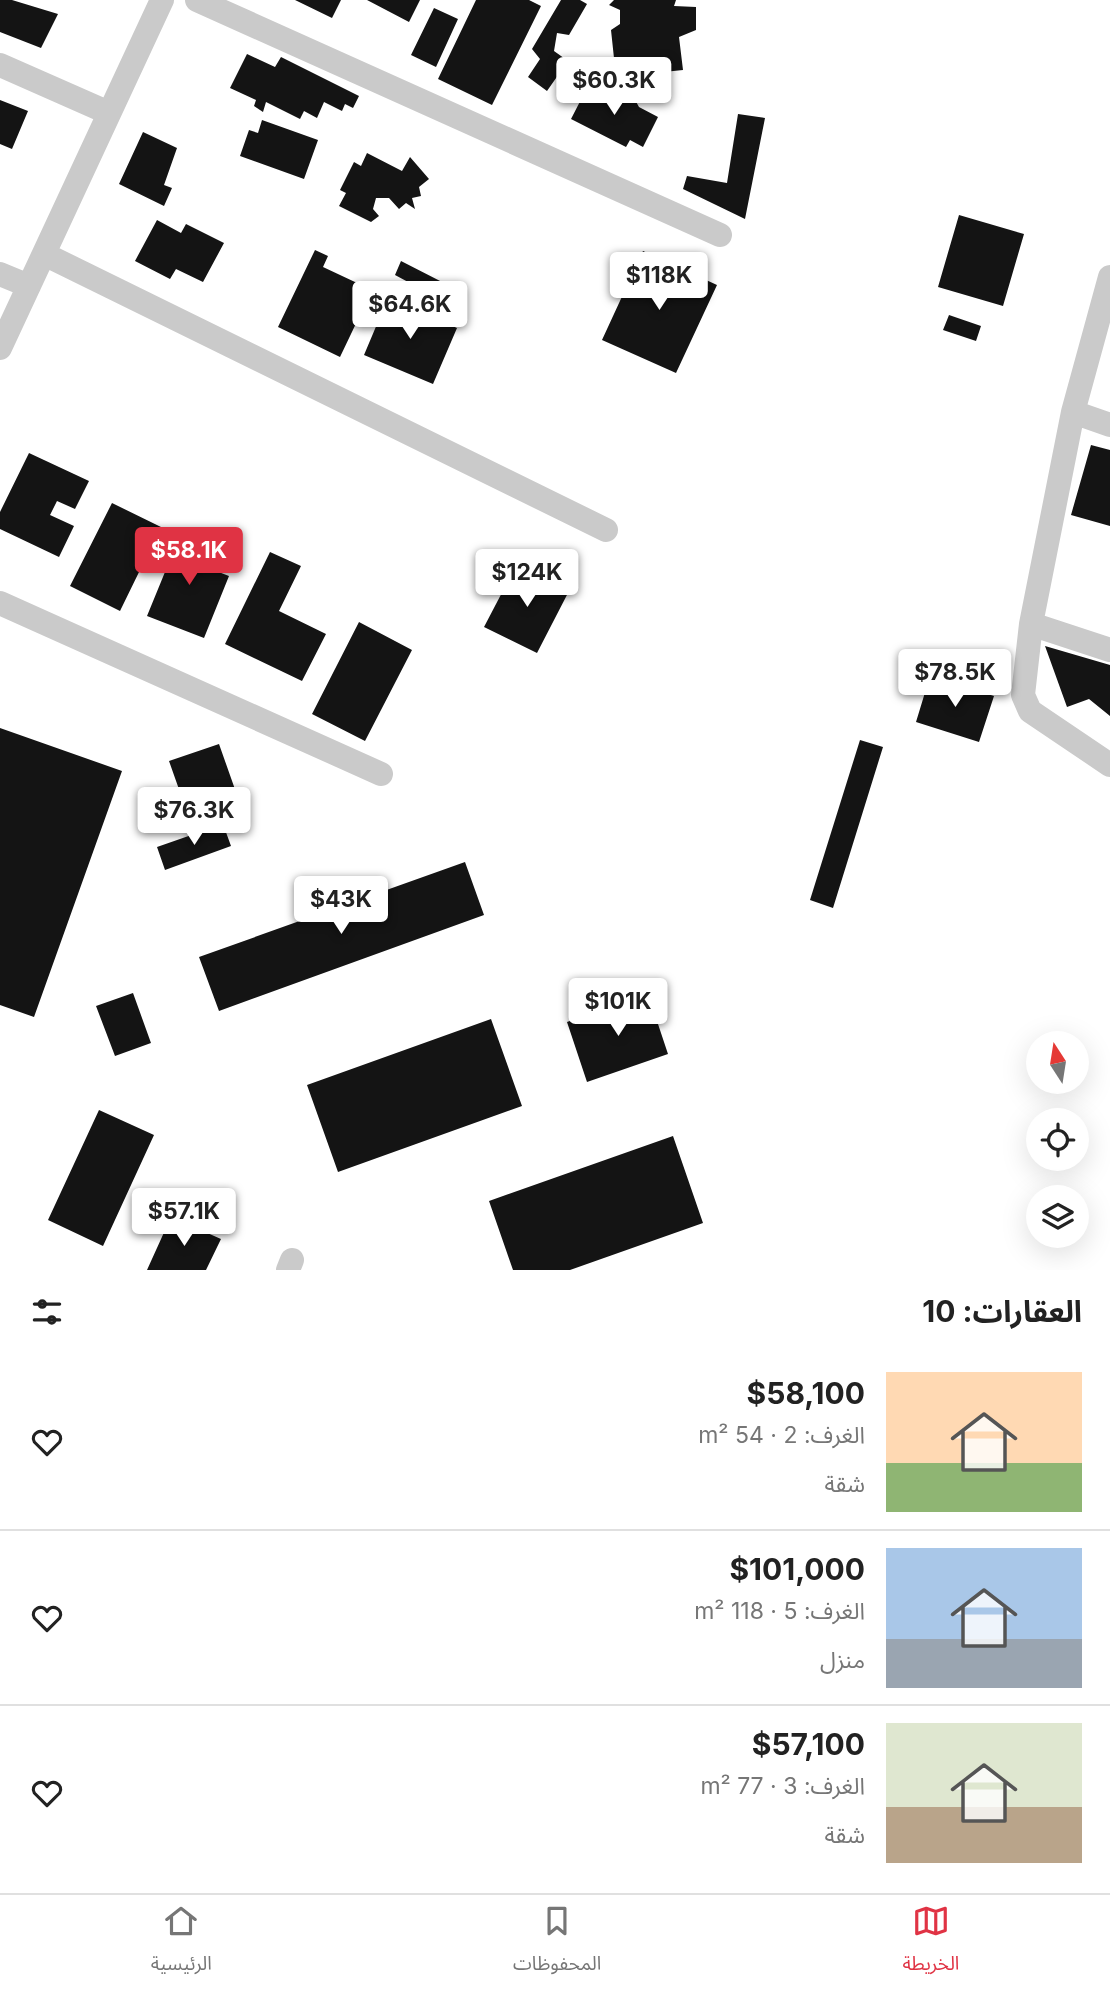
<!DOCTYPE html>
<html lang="ar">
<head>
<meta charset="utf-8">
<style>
  body { margin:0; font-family:Inter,"Noto Sans Arabic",sans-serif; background:#f2f2f2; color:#222; direction:rtl; height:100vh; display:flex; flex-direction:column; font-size:26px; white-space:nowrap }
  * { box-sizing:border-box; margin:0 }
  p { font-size:23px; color:#767676 }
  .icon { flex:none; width:38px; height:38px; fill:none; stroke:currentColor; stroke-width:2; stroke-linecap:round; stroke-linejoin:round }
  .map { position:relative; height:1270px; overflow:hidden; direction:ltr }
  .drawer { display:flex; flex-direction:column; background:#fff; flex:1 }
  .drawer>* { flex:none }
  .needle { width:46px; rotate:348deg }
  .buttons { position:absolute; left:1026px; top:1031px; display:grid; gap:14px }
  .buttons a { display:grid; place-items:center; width:63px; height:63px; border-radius:50%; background:#fff; box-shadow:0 7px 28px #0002; font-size:35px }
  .price { position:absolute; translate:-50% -60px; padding:0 16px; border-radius:7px; background:#fff; color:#222; font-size:23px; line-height:46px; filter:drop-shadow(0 2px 4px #0008) }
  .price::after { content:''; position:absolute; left:50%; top:42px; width:21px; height:16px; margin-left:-10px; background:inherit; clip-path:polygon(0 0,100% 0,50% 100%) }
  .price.active { background:#e03344; color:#fff }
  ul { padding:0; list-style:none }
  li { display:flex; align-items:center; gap:21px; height:175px; padding:0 28px }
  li+li { border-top:2px solid #e0e0e0 }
  li span { display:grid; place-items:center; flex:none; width:196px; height:140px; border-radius:0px; color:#555 }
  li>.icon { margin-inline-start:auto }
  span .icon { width:84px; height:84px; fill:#fffc; stroke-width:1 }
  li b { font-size:30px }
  h2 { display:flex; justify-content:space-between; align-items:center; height:84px; padding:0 28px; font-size:30px }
  .menu { display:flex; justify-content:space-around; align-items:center; height:98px; border-top:2px solid #e0e0e0; background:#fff; font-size:19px; color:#767676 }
  .menu a { display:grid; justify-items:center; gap:4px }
  .menu .active { color:#e03344 }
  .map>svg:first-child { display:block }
  .building { fill:#141414 }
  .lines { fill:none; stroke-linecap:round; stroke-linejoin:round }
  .minor { stroke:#cacaca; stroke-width:24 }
</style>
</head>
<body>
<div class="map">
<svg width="1110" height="1270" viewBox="0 0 1110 1270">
  <rect width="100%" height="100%" fill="#fff"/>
  <path class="building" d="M0 0H12L58 14 41 48 0 32Z
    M295 0H341L332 18Z
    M367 0H420L409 22Z
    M476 0H529L541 6 492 105 438 79Z
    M561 0H580L587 4 569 35 557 33 554 51 568 61 547 91 528 77 540 59 532 49Z
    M614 0H676L674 6 696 7V30L679 37 683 70 616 77 611 30 620 24V10L609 5Z
    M434 8 458 19 436 67 411 55Z
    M247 54 275 67 281 57 359 96 353 108 345 104 342 111 324 102 317 118 304 111 300 119 266 102 263 112 254 106 256 100 230 88Z
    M589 84 622 101 634 98 639 107 658 117 643 147 630 140 626 147 571 119Z
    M0 100 28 111 12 149 0 144Z
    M738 114 765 118 745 219 683 189 687 176 727 183Z
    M262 120 318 140 304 179 240 156 249 130 258 133Z
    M143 132 177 148 164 185 172 188 164 206 119 184Z
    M367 153 402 171 410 157 429 179 419 187 421 196 412 198 415 209 406 203 399 209 389 198H376L373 209 379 216 371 222 339 206 346 193 340 190 354 162 361 166Z
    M959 215 1024 234 1003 306 938 287Z
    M157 220 181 233 186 224 224 243 203 282 176 269 170 279 135 261Z
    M315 250 328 256 323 267 372 290 340 357 278 327Z
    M643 251 717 285 676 373 602 340Z
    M401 261 444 283 438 298 395 275Z
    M388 298 457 328 433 384 364 355Z
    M949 315 981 326 976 341 943 330Z
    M1091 445 1110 450V526L1071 515Z
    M29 453 89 481 75 509 57 501 50 515 74 526 59 557 0 529V512Z
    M112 503 161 527 120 611 70 586Z
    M183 528 214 541 203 566 229 576 204 638 147 616Z
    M270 552 301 566 279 611 326 634 302 681 225 644Z
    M517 564 569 591 537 653 484 627Z
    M359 622 412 650 365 741 312 714Z
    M1045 646 1110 665V716L1089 699 1067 707Z
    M930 676 994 696 979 742 916 722Z
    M0 728 122 771 34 1017 0 1005Z
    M860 740 883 747 833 908 810 900Z
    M219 744 237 795 187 812 169 761Z
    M223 824 231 846 165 870 157 847Z
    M465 862 484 915 219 1011 199 957Z
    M133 993 151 1043 115 1056 96 1006Z
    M648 994 668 1054 587 1082 567 1022Z
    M491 1019 522 1106 338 1172 307 1085Z
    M99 1110 154 1135 103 1246 48 1220Z
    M673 1136 703 1223 570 1270H513L489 1201Z
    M171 1217 221 1239 206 1270H147Z"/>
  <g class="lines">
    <path class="minor" d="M197 0 720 235
      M0 65 109 113
      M44 254 606 530
      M0 274 29 286
      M1110 277 1073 412 1031 624 1023 695 1030 711 1110 765
      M0 348 162 0
      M1073 412 1110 425
      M0 603 381 774
      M1031 624 1110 650
      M288 1270 292 1260"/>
  </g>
</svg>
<div class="buttons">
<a><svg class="needle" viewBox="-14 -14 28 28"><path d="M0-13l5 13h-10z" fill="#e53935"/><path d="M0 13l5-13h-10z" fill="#767676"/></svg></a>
<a><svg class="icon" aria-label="locate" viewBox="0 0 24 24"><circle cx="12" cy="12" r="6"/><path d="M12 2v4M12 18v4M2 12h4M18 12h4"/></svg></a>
<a><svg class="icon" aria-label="layers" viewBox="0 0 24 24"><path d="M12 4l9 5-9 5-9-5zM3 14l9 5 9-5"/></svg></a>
</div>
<b class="price" style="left:614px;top:117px">$60.3K</b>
<b class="price" style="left:659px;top:312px">$118K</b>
<b class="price" style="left:410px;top:341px">$64.6K</b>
<b class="price active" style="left:189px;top:587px">$58.1K</b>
<b class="price" style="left:527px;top:609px">$124K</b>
<b class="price" style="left:955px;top:709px">$78.5K</b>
<b class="price" style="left:194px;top:847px">$76.3K</b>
<b class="price" style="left:341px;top:936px">$43K</b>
<b class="price" style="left:618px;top:1038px">$101K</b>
<b class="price" style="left:184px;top:1248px">$57.1K</b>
</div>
<section class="drawer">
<h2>العقارات: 10<svg class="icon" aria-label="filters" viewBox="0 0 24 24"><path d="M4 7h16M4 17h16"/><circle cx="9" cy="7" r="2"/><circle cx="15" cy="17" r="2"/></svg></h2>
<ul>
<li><span style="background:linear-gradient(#ffd9b3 65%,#8fb573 0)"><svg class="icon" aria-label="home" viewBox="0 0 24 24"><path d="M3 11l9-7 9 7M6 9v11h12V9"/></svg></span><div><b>$58,100</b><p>الغرف: 2 · 54 m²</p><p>شقة</p></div><svg class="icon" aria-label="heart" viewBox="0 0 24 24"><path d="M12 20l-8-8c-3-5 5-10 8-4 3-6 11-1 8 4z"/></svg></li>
<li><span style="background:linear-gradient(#a9c7e8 65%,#9aa5b1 0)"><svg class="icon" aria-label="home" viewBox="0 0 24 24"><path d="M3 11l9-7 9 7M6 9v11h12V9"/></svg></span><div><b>$101,000</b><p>الغرف: 5 · 118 m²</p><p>منزل</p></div><svg class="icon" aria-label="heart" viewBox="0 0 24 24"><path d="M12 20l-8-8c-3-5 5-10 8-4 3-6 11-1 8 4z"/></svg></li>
<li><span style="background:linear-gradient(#dfe7d0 60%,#b9a48a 0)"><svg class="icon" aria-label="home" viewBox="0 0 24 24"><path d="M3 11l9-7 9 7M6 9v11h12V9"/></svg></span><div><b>$57,100</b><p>الغرف: 3 · 77 m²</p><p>شقة</p></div><svg class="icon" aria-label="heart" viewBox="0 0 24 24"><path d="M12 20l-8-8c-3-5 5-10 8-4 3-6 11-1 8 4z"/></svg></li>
</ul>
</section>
<nav class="menu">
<a class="active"><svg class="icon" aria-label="map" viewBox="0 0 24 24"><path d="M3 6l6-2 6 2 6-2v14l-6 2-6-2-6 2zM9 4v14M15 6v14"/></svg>الخريطة</a>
<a><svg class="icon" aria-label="saved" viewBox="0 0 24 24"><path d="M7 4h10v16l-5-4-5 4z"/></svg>المحفوظات</a>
<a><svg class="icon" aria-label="home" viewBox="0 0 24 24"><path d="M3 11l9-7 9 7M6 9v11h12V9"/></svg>الرئيسية</a>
</nav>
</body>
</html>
